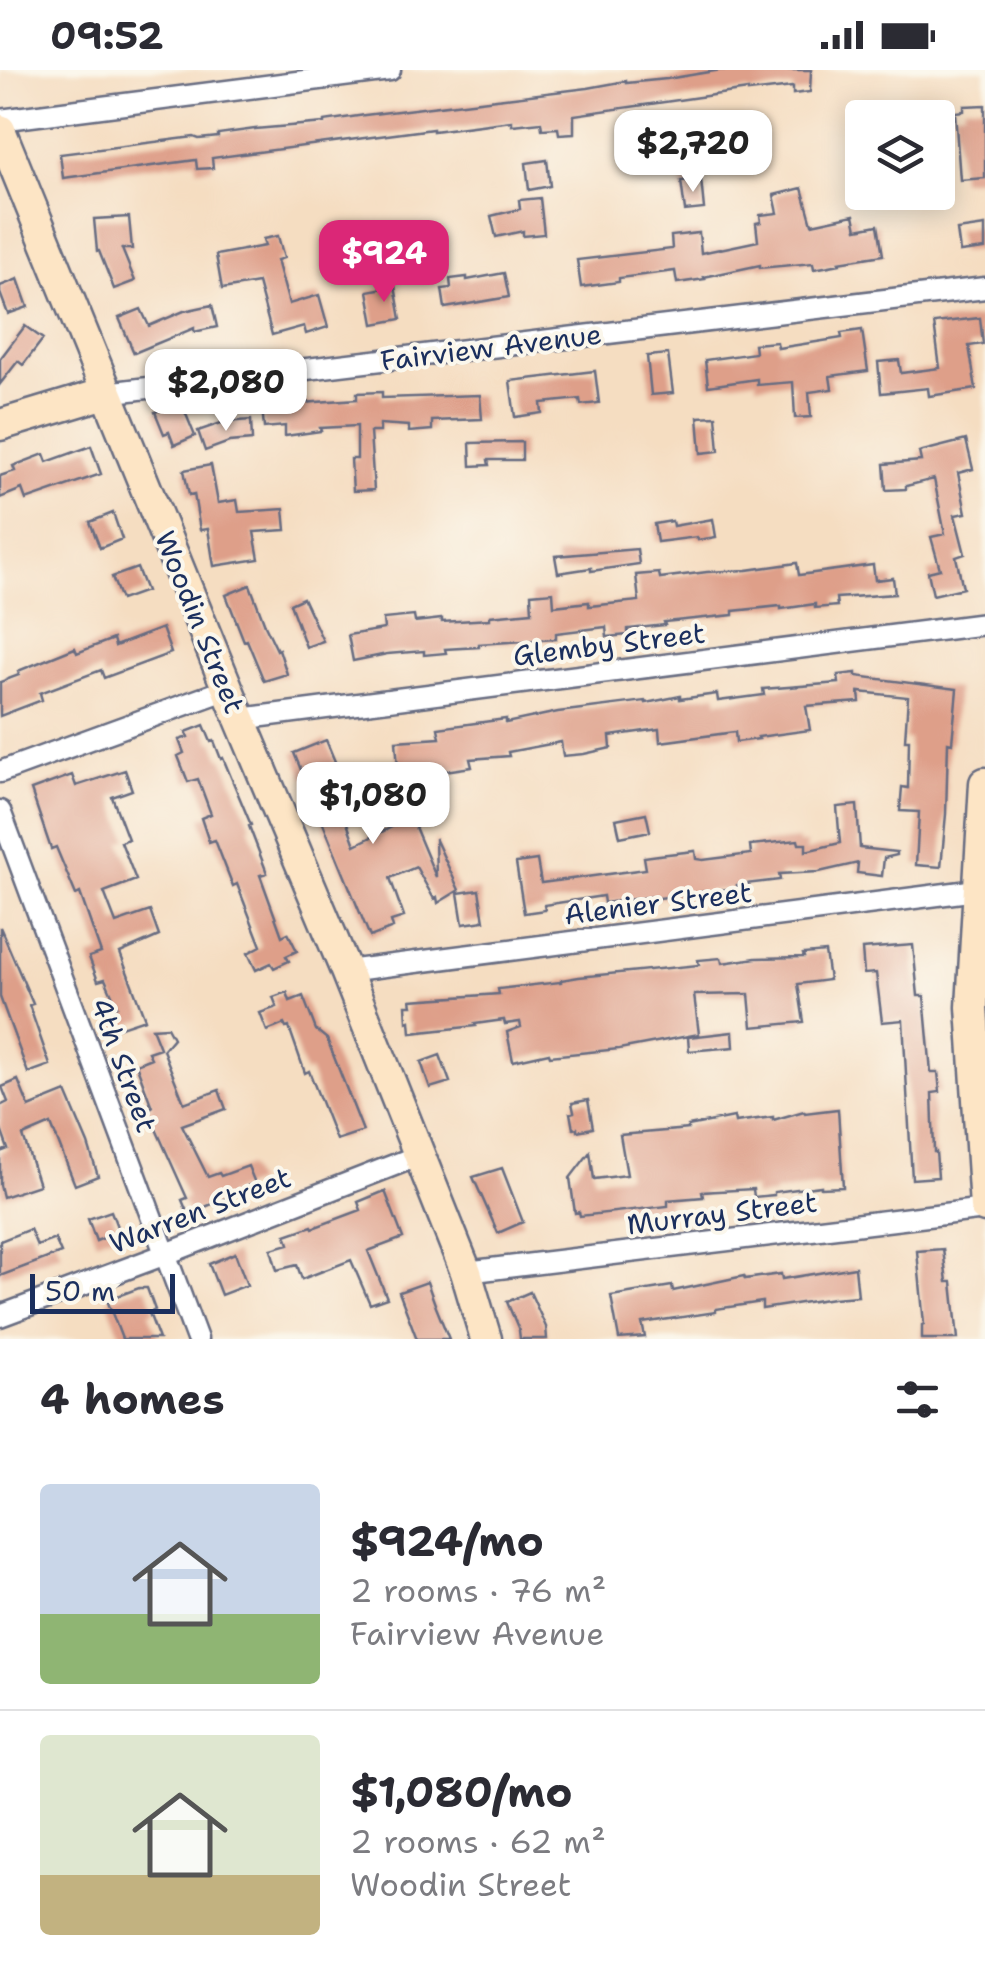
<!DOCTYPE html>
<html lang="en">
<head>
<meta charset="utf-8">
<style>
  body { margin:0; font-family:"Shantell Sans",sans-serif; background:#f7f7f7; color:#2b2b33; height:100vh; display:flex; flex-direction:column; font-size:38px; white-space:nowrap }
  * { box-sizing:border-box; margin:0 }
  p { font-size:32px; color:#7c7c81 }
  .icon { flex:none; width:55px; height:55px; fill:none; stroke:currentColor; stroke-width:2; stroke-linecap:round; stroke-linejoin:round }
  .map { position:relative; height:1269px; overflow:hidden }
  .side { display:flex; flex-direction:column; background:#fff; flex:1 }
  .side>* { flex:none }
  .controls { position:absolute; left:845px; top:30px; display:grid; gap:20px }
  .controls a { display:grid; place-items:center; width:110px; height:110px; border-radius:10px; background:#fff; box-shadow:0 5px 25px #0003; font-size:50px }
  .scale { position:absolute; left:30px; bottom:25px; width:145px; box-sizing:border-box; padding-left:10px; border:5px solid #1b2f5e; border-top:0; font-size:28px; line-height:35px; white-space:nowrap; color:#1b2f5e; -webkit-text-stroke:8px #fbf7ec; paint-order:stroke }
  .price { position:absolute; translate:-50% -85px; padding:0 22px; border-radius:20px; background:#fff; color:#222; font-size:32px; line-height:65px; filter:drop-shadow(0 2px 5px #0008) }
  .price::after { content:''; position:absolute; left:50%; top:60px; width:30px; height:22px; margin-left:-15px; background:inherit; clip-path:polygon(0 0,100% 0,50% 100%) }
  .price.active { background:#db2777; color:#fff }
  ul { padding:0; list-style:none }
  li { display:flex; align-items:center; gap:30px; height:250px; padding:0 40px }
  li+li { border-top:2px solid #e1e1e2 }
  li span { display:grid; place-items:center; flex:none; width:280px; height:200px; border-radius:10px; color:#555 }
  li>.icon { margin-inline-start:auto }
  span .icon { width:120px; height:120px; fill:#fffc; stroke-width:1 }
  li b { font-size:42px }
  h2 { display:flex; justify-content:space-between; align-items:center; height:120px; padding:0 40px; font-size:42px }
  .status { display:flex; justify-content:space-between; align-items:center; height:70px; padding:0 50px; background:#fff; direction:ltr }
  .status svg { height:28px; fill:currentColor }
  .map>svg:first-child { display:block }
  .building { fill:#de9f89 }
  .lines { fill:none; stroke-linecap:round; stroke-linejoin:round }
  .street-casing { stroke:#676c81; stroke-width:25 }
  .secondary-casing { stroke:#676c81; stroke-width:35 }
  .street { stroke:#fff; stroke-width:20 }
  .secondary { stroke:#fde5c5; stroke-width:30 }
  .labels { text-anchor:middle; stroke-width:8; stroke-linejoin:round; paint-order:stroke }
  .street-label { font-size:28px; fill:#1b2f5e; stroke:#fbf7ec }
</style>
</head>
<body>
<div class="status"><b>09:52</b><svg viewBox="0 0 49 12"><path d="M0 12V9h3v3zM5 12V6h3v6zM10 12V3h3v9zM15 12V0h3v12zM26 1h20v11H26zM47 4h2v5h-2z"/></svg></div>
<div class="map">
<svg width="985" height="1269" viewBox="0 0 985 1269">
  <rect width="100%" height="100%" fill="#fbf7ec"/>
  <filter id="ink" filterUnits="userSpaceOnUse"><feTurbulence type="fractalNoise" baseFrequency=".01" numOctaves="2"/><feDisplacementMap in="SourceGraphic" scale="20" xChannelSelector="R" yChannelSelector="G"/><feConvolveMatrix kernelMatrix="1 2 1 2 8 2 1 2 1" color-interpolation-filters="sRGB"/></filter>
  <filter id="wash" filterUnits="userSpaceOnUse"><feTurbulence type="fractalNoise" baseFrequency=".0048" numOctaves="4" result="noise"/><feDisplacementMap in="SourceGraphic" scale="40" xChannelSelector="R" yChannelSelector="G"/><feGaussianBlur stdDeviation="2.25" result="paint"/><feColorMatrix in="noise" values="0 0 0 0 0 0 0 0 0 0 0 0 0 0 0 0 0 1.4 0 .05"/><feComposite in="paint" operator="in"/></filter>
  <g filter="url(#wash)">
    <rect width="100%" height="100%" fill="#f5ddc1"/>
    <g id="blocks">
      <path class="building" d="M721 0H811L810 22 793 24V17L748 22V20L574 45V63L559 64 558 58 542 59 541 52 512 55V51L433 61V59L212 88 213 98 197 99 196 90 63 108 60 84 194 67 199 69 218 67V64L255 59 324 53V51L365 45 588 18 626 11V13L667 9Z
        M985 35V108L960 110 955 42 964 41V36Z
        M547 90 550 116 529 120 526 93Z
        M701 109 704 139 685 141 681 111Z
        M802 118 812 154 854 145 857 159 878 155 883 185 839 192 840 194 814 199 813 193 760 198V195L704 207 705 209 677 213 675 201 619 208V212L581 217 577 190 672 179 671 166 699 163 701 183 758 171 756 153 761 152 760 145 778 143 774 125Z
        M540 128 544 164 523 166V161L496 167 491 146 520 139 519 130Z
        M129 147 132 179H122L135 211 114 219 99 181H97L94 149Z
        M985 156V179L960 182 957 160Z
        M278 166 284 188 277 190 289 234 319 225 328 257 306 264 304 256 272 265 258 213 222 219 216 185 265 176 263 169Z
        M504 203 509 227 445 238 442 219 451 218 450 209 467 207V210Z
        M18 209 28 237 8 244 0 223V216Z
        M395 216 401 249 374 254 368 221Z
        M212 235 217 257 194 262V258L134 283 119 248 141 239 149 256 184 241Z
        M980 248 983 274 969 276 976 319 929 326 928 318 881 323 878 292 899 290 901 303 940 298 934 253Z
        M25 256 43 269 23 295 18 291 0 314V289Z
        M862 260 868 301 830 306 832 319 809 322 811 347 795 348 793 312 757 315V309L708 316 705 290 755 283 754 274 777 272 778 278 842 268 841 263Z
        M668 284 673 323 651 325 647 286Z
        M595 301 599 333 581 335 580 329 541 333 542 343 515 347 510 311Z
        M382 322V328L480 325 482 349 432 351V360L409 362V356L380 354V362H370L374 420 353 421 351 389H357V356L320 358 321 361 285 366V356L264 358 262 336 357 329V323Z
        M181 332 195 366 174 375 169 362 164 364 155 342Z
        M716 346 719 381 701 383 698 347Z
        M251 350 252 370 229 372 205 381 198 361 224 352Z
        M966 370 973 399 958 403 966 443 955 445 965 484 956 487 963 518 933 525 928 502 940 499 931 467 945 464 934 409 906 416V419L886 420 884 394 921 391 919 382Z
        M522 372V390H488L489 395 471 396 470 373Z
        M91 376 101 404 26 430 22 419 0 428V406L15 401 13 396 44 384 47 392Z
        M211 395 218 433 237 430 239 442 284 439 286 460 254 462 259 489 214 496 208 459 200 460 194 424 189 425 184 400Z
        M113 443 122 469 100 478 90 452Z
        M713 449 716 467 698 470 697 467 657 472 654 454 672 451 673 456Z
        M637 479 639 494 591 501V498L558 503 555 486Z
        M797 493 799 505 873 495 875 510 893 508 895 524 836 528 837 536 815 538V534L781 539V536L733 541V545L664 552 665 555 628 559V565L607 567 606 557 556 563V569L479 574V577L445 579 446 583 424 585V581L387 584 353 591 348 565 384 559 383 549 414 546 415 552 442 549V552L490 549V546L532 542 531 524 553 522 554 536 589 532V536L639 531 636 505 659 503 660 508 707 502 747 500Z
        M137 498 146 521 121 530 112 507Z
        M250 515 265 555 277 580 279 579 287 604 264 611 247 570 244 571 226 525Z
        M303 528 323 571 306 577 290 534Z
        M162 558 171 583 104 608 101 600 40 623 42 630 0 646V612L19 605 18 601 75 578 77 583 113 569 115 576Z
        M856 603V606L957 619 952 673 948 672 946 744 941 797 916 795 919 742 900 741 902 717 908 718 909 670H905L908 627 859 622 860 632 806 636 810 660 758 667 759 669 736 672 735 662 660 672 659 659 610 666 611 678 584 684 563 686 561 672 508 682 509 686 470 689 472 697 431 703 430 696 398 698 396 671 440 668 438 658 506 649V653L558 642 645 631 646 633 680 626V629L717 624 718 631 764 625 763 619 839 613 838 605Z
        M204 655 211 672 214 671 221 689 223 688 251 755 249 756 267 803 260 805 282 866 288 863 297 881 286 886 289 891 274 898 271 893 256 900 248 883 261 876 237 814 233 816 215 770 209 772 201 748 211 744 198 709 188 712 178 686 184 683 179 670 188 667 186 662Z
        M326 670 336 694 327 698 355 775 394 756 379 722 397 714 436 807 435 768 459 820 438 833 437 827 434 829 416 797 390 808 404 847 391 851 393 858 370 867 294 683Z
        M125 700 132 720 112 727 128 769 121 772 136 810 104 822 116 853 150 841 159 866 120 883 145 949 115 959 109 939 117 936 105 909 98 911 89 887 101 883 80 823 76 825 56 777 51 779 31 720 72 705 76 716Z
        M857 735 860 778 897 782V785L884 788 882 806 857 803 858 793 819 802 779 804 780 810 737 815 738 818 701 822 702 825 685 828 684 825 650 829V827L604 833 603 826 544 835 545 840 524 843 516 793 537 790 541 813 646 799 644 787 659 785 695 781 696 789 703 790 751 784 750 775 798 770 799 774H806V781L840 773 837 737Z
        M646 743 650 761 620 767 616 749Z
        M479 820 484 851 463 854 458 823Z
        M0 857 33 934 29 935 50 995 28 1003 0 927Z
        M913 875 918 926H924L931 1002H938L940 1022 932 1023 934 1082H936L938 1107 912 1109 903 950 882 952 876 903 864 904 862 879Z
        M825 882 829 910 798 914 804 952 752 957 749 924 694 925 699 964 619 979 550 986 549 983 513 991 507 962 521 957 520 952 505 954 504 950 475 954 476 956 411 963 410 951 407 952 406 935H412L411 930 499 924 498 919 561 912V910L579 907 699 895 698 890 721 888 722 893 756 888 804 887 803 884Z
        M287 922 290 931 303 926 316 960 327 969 363 1061 336 1070 309 1001 305 1003 289 957 286 958 284 954 267 961 260 943 277 937 273 927Z
        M167 957 173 968 163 980 184 1033 219 1020 226 1039 182 1055 208 1107 219 1103 221 1106 248 1096 255 1113 228 1124 229 1127 188 1144 182 1130 187 1128 147 1039 152 1037 136 994 151 988 148 982 160 978 152 958Z
        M733 962 734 977 689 981 688 967Z
        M440 985 450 1012 430 1018 421 992Z
        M18 1010 29 1037 66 1022 88 1074 98 1106 75 1115 51 1054 23 1066 39 1115 3 1127 0 1115V1082L8 1079 0 1057V1036L8 1032 2 1017Z
        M588 1030 593 1058 577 1061V1058L573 1059 570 1043 574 1042 572 1033Z
        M838 1039 843 1117 821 1118V1116L774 1122V1125L754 1127 753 1119 702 1122 703 1127 668 1130V1136L580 1146 579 1142 575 1143 570 1108 590 1082 594 1109 627 1105 620 1065 688 1059V1056L734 1047 735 1052 773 1047V1050L804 1041 805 1043Z
        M502 1098 523 1152 498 1163 473 1107Z
        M385 1121 403 1168 368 1181 387 1228 370 1234 351 1190 302 1209 297 1195 277 1200 271 1179 289 1174 286 1165 312 1156 313 1158 361 1140 358 1132Z
        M111 1141 119 1162 96 1171 88 1149Z
        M30 1159 37 1176 55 1169 61 1183 0 1206V1171Z
        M943 1179 947 1212H952L958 1269H922V1255L924 1254 917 1181Z
        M235 1183 247 1215 221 1225 209 1194Z
        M855 1197 858 1226 833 1228 762 1239V1232L716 1239V1242L642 1253 645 1267 619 1269 611 1226 672 1216 673 1221 744 1206 745 1209 781 1204 782 1209Z
        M427 1212 436 1237 449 1269H417L399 1222Z
        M139 1218H147L155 1240 149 1243 159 1269H122L107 1230Z
        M530 1222 546 1257 547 1269H520L519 1260 507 1232Z"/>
    </g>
  </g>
  <g filter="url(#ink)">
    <use href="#blocks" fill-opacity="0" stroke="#676c81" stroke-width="2.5"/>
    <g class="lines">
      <defs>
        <path id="street" d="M0 50 390 0
          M106 323 985 218
          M240 649 985 554
          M0 702 228 619
          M0 741 197 1269
          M346 901 977 820
          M466 1202 985 1139
          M0 1246 166 1184 420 1085"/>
        <path id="secondary" d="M0 60 240 649 346 901 466 1202 486 1269
          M0 355 106 323
          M985 713 972 937 985 1137"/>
      </defs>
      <use href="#street" class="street-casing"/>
      <use href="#secondary" class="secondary-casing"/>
      <use href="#street" class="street"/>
      <use href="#secondary" class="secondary"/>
    </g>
  </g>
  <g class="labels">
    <g class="street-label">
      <text transform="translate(491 277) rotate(-7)" y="10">Fairview Avenue</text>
      <text transform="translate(200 552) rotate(68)" y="10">Woodin Street</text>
      <text transform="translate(609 574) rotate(-7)" y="10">Glemby Street</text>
      <text transform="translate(658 833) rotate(-7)" y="10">Alenier Street</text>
      <text transform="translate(124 995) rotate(70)" y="10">4th Street</text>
      <text transform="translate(200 1140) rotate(-21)" y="10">Warren Street</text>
      <text transform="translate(722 1143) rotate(-7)" y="10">Murray Street</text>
    </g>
  </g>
</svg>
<div class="controls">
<a><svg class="icon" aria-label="layers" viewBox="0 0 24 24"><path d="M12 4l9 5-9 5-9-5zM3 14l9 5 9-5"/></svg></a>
</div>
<div class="scale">50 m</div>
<b class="price" style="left:693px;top:125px">$2,720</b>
<b class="price active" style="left:384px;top:235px">$924</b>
<b class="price" style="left:226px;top:364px">$2,080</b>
<b class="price" style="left:373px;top:777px">$1,080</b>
</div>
<section class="side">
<h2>4 homes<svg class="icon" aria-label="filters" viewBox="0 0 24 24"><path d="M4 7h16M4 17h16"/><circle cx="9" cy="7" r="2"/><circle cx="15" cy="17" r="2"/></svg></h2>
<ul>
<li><span style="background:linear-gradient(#c9d6e8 65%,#8fb573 0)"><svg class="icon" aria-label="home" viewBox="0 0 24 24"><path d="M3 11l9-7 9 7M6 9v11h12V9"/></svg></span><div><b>$924/mo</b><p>2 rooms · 76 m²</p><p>Fairview Avenue</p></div></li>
<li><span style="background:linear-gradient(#dfe7d0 70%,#c2b280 0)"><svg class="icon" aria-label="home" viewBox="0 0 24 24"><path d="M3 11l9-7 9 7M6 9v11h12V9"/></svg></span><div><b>$1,080/mo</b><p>2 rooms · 62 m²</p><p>Woodin Street</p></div></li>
</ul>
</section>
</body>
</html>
